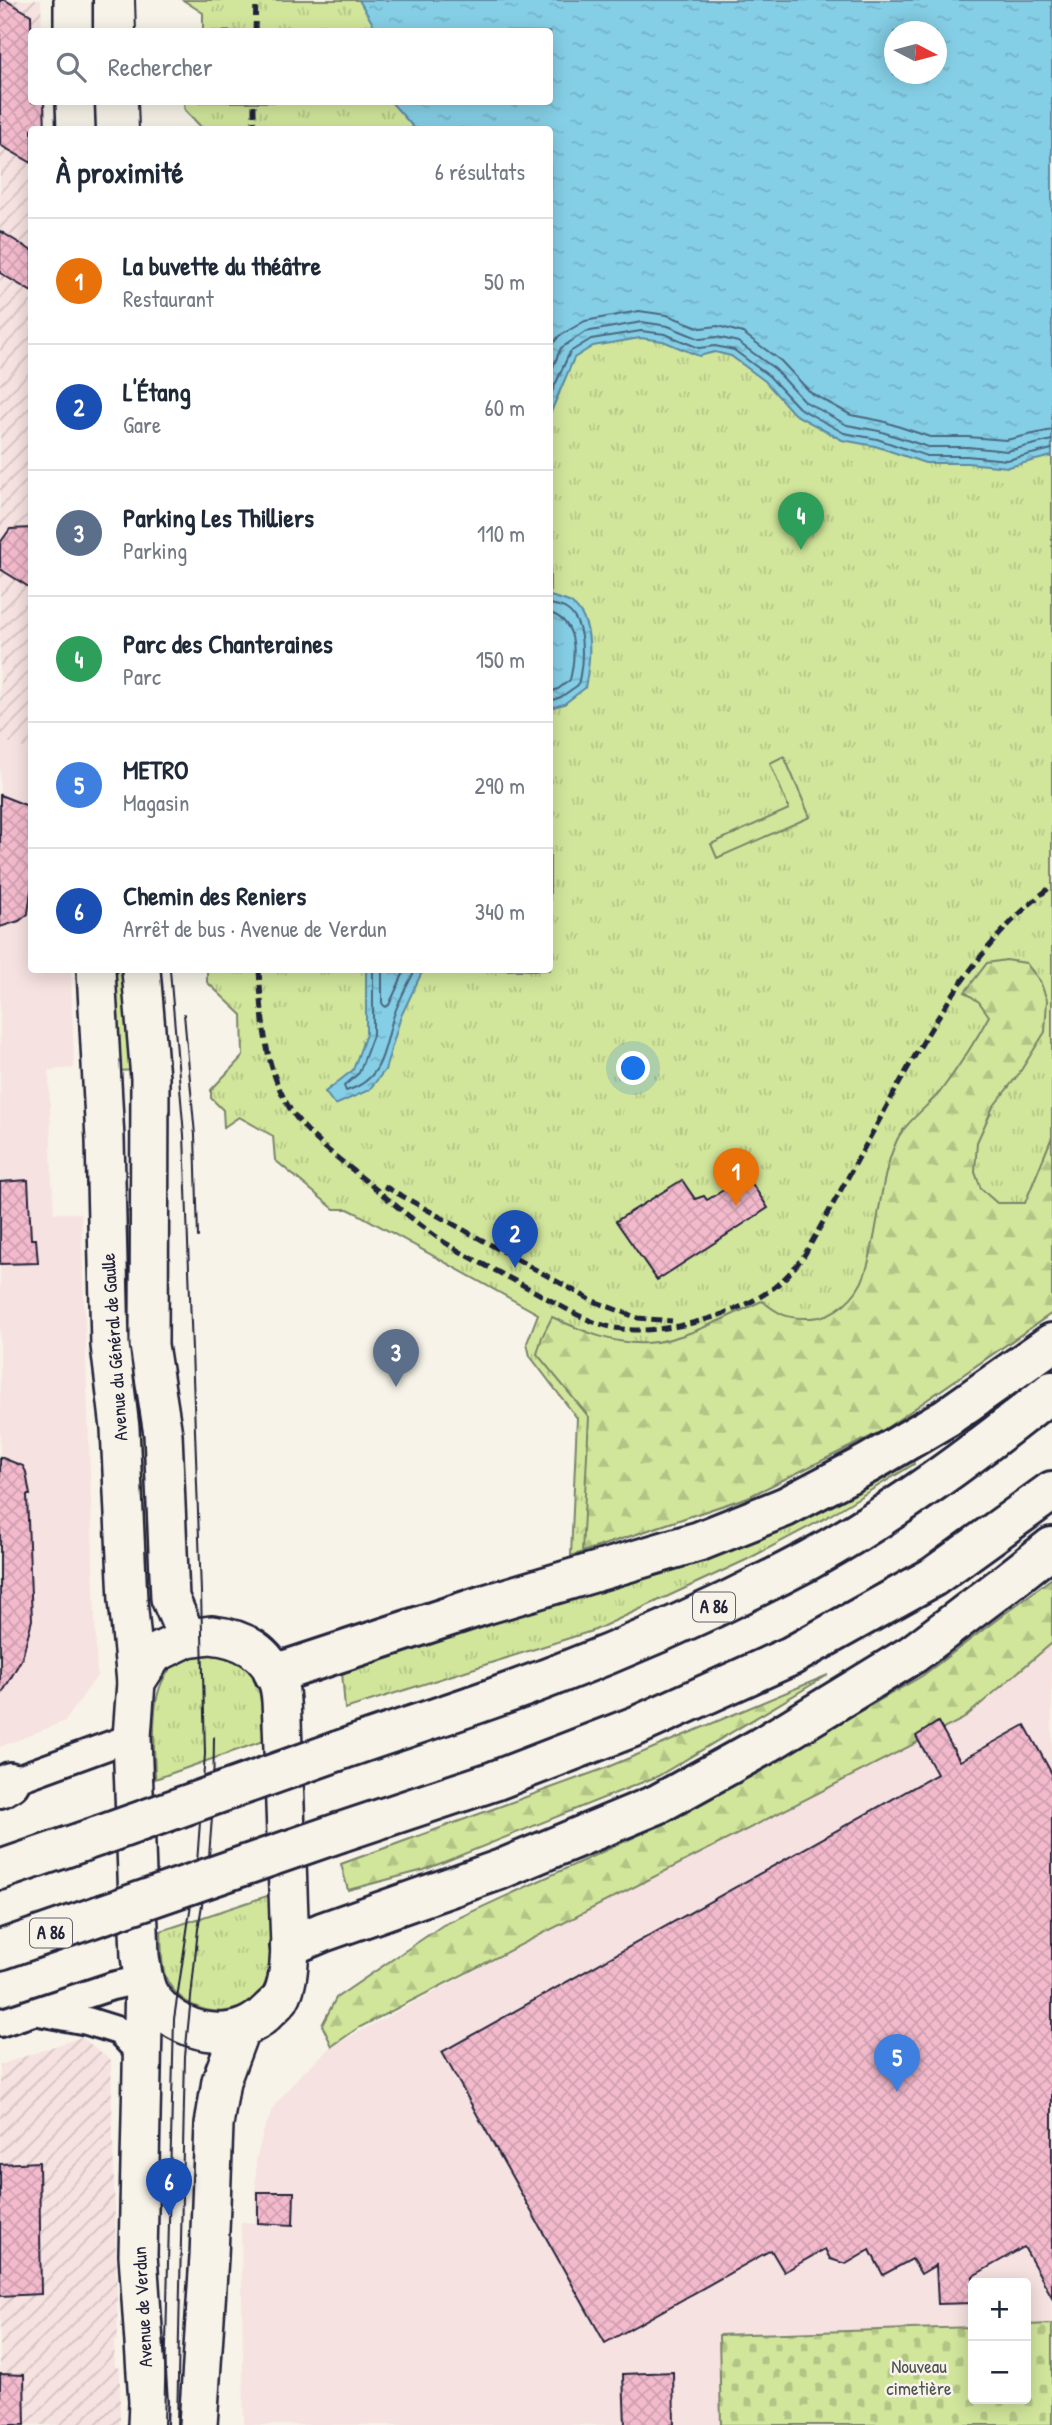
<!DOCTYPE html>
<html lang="fr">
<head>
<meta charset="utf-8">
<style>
  body { margin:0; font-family:"Patrick Hand",sans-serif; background:#f6f6f7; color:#1f2937 }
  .controls { position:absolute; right:21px; bottom:21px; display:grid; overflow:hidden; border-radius:7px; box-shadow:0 4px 18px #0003 }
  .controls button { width:63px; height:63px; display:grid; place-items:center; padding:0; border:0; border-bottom:2px solid #e0e1e3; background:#fff; color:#1f2937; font:35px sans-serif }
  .compass { position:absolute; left:884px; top:21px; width:63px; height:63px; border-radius:50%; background:#fff; box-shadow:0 4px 18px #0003; rotate:96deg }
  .you { position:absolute; left:634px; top:1069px; width:24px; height:24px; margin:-18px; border:5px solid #fff; border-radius:50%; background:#1a73e8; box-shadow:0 0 0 10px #1a73e833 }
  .badge { display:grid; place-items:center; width:46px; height:46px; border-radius:50%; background:#d1495b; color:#fff; font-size:23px; font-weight:700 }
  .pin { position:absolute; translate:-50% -58px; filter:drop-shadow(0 2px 4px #0008) }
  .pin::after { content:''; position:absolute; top:37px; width:24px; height:21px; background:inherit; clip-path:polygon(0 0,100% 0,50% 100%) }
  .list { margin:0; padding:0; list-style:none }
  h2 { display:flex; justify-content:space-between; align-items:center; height:91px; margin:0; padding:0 28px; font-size:30px }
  h2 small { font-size:23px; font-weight:400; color:#747a83 }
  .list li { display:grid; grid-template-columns:46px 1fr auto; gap:21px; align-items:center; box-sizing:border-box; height:126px; padding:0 28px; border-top:2px solid #e0e1e3 }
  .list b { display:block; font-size:26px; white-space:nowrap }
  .list p { margin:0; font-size:23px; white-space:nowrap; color:#747a83 }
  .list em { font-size:23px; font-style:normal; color:#747a83 }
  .icon { flex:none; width:38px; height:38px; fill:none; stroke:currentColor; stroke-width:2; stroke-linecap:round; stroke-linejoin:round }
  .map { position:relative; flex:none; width:1052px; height:2425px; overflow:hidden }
  .search { position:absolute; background:#fff; box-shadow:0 4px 18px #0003; left:28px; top:28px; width:525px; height:77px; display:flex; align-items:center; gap:18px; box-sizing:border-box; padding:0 24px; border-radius:7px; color:#747a83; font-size:26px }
  .panel { position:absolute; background:#fff; box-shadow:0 4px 18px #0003; left:28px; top:126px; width:525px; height:847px; border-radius:7px }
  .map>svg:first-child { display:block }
</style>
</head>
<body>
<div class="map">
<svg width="1052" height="2425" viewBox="0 0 1052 2425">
  <defs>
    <pattern id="industrial-furrows" width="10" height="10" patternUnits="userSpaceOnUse" patternTransform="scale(1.75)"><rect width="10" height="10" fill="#f6e2e0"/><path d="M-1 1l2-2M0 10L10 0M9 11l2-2" fill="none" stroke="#d3c2c1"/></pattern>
    <pattern id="grass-tufts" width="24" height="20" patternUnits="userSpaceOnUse" patternTransform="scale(1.75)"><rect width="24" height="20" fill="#d1e69b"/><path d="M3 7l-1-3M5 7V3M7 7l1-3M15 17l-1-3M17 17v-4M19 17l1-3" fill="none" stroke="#b3c586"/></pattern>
    <pattern id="forest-firs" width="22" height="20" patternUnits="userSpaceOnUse" patternTransform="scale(1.75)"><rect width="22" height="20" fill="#d1e69b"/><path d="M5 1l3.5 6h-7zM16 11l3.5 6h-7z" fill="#b3c586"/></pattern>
    <pattern id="cemetery-stones" width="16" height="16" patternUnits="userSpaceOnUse" patternTransform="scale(1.75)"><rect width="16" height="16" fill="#d1e69b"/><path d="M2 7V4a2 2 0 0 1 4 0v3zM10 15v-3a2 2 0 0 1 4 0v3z" fill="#b3c586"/></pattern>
    <pattern id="water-ripples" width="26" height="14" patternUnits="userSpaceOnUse" patternTransform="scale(1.75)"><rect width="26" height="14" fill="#85cfe6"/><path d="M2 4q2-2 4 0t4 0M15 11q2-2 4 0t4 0" fill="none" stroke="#73b1c6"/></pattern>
    <pattern id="building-cross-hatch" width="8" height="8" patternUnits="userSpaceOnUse" patternTransform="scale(1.75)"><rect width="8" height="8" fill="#f3bacc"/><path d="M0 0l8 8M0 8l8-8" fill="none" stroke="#d0a0b0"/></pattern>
  </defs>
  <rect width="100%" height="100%" fill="#f7f3e8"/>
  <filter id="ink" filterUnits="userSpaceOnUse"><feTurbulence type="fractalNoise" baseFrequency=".0143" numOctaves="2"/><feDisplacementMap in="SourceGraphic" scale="14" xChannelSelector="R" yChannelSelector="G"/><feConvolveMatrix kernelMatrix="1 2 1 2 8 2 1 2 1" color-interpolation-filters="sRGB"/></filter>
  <g filter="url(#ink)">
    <g fill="#f6e2e0">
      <path d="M0 739 31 751 32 970H71L74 1068 49 1070 52 1180 54 1213H81L97 1676 65 1721 0 1747Z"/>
      <path d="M1052 1643V2324L1026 2325V2283H973V2327L720 2335 721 2425H244L241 2222 255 2223 256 2161 263 2132 275 2105 299 2076 332 2046 570 1920 962 1719Z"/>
    </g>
    <g fill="url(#industrial-furrows)">
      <path d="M0 0H41L42 31 32 32V102H44L45 129 32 130 31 751 0 739Z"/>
      <path d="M81 2037 111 2060 118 2340 114 2341 115 2367 120 2368V2425H0V2065Z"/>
    </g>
    <g fill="url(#grass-tufts)" stroke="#7a846b" stroke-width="2" fill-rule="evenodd">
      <path d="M183 0H1052V1313L882 1431 748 1497 571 1556 577 1418 530 1356 527 1343 538 1314 356 1213 348 1209H334L275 1160 273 1136 239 1117 224 1127 223 1110 211 1098V1090L243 1056 242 1015 207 982V970H550V130L203 129 185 110 184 102H550V32L203 31V13ZM894 32H936V74H894Z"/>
      <path d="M109 970H133L140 1070 115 1071Z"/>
      <path d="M134 1211 155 1585 142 1586 122 1323 119 1212Z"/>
      <path d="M910 1454 914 1464 822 1520 746 1560 595 1630 345 1709 342 1672 586 1590Z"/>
      <path d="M203 1653C263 1657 262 1692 263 1741L155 1779C155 1744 145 1680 182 1659 188 1656 197 1655 203 1653Z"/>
      <path d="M270 1895C271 1911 275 1963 270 1975 253 2021 195 2023 169 1984 160 1970 162 1947 161 1931Z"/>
    </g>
    <g fill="url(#forest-firs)" stroke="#7a846b" stroke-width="2">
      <path d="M1006 960 1026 963 1040 981 1047 1000 1045 1032 1018 1075 993 1107 977 1142 975 1172 981 1189 997 1203H1025L1052 1137V1313L882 1431 748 1497 582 1552 589 1417 537 1354 542 1337 552 1317C580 1330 614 1345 646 1343 683 1341 728 1316 762 1301 780 1315 787 1319 811 1318 834 1318 858 1296 865 1274 880 1231 878 1181 897 1140 905 1123 928 1106 940 1092 958 1068 975 1042 989 1016L979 1002 965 992 987 963Z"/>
      <path d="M1052 1578V1643L963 1719 358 2028 332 2046 322 2025 336 1998 443 1925 667 1822 922 1676Z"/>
      <path d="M828 1675 658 1776 424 1870 348 1890 341 1864 603 1769Z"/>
    </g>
    <path fill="url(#cemetery-stones)" stroke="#7a846b" stroke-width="2" d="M1052 2324V2425H721L719 2335 973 2327V2399H1026V2325Z"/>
    <path fill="#d1e69b" stroke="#7a846b" stroke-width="2" d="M784 756 810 817 717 858 711 844 789 809 770 763Z"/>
    <g fill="url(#water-ripples)" stroke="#5d8aa2" stroke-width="2" fill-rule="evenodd">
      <path d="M359 0H1052V456L1008 467 967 463H925L875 446 842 440 794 414 765 381 731 356 715 352 699 356 663 341 640 338 593 346 574 358 550 414V130L415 129 391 102H550V32L377 31ZM894 32H936V74H894Z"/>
      <path d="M550 596C556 598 566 600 571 603 596 621 590 663 585 688L564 704 550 708Z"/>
      <path d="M366 970H423L401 1016 385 1070 369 1090 335 1105 325 1092 353 1070 366 1034Z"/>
    </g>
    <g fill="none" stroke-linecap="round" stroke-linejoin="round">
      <g stroke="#4a677f" stroke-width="2">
        <path d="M550 348 559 336 585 321 639 311 667 315 701 328 718 326 743 333 781 361 811 393 851 415 882 421 930 437H968L1006 440 1052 430"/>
        <path d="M550 374 561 348 585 332 642 322 668 326 700 339 717 337 738 342 775 369 804 401 847 425 879 431 928 447H968L1007 451 1052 440"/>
        <path d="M550 396 570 352 591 339 641 331 665 334 699 348 715 346 734 350 769 376 799 408 844 433 877 439 927 456H967L1007 460 1052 449"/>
        <path d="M550 604C554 605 562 606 566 609 587 622 583 664 578 685L561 697 550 701"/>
        <path d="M550 613C578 622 576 654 570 680L558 689 550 692"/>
        <path d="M373 970V1035L359 1073 344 1086 346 1091C385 1079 383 1049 394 1015 399 1000 408 984 415 970"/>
        <path d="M382 970V1003L385 1007 389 1005 405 970"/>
      </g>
    </g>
    <g fill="url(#building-cross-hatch)" stroke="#22223b" stroke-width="2">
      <path d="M0 0H5L31 15 32 102H44L45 130H32V163L0 145Z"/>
      <path d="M0 231 32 251V292L0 273Z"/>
      <path d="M32 528V589L0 569V543L10 529Z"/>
      <path d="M0 795 28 806 32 883 28 914 19 921 0 927Z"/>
      <path d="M747 1176 768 1208 657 1280 616 1221 682 1180 695 1199 704 1196 707 1200Z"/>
      <path d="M28 1180 31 1239H36L38 1263 0 1264V1182Z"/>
      <path d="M0 1457 23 1466 26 1472 30 1495H27L32 1620 22 1658 0 1697Z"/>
      <path d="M938 1722 960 1761 1025 1725 1052 1774V2297L1024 2247 973 2276V2303L938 2304 936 2265 921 2274 912 2259 883 2275 870 2250 846 2264 830 2259 825 2249 784 2272 771 2250 605 2343 442 2052 937 1774 916 1736Z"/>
      <path d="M39 2162 41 2294 0 2296V2164Z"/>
      <path d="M258 2192H294L293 2225 258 2223Z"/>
      <path d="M673 2372 674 2425H625L623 2374Z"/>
      <path d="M0 2374 24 2375 25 2425H0Z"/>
    </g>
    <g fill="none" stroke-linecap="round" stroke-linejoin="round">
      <g stroke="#22223b" stroke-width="32">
        <g id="street">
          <path d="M0 1785 132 1737"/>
          <path d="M39 2012 87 2021 119 2031 142 2055"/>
          <path d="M0 2023 112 1986 144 1979"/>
        </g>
      </g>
      <g stroke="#22223b" stroke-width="42">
        <g id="secondary">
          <path d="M73 0V32"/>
          <path d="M75 102 76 130"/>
          <path d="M96 970 105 1139 110 1345 120 1428 128 1600 136 1682"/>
          <path d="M141 970 150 1078 149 1345 163 1434 170 1598 187 1638"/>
          <path d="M211 1635C242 1638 268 1651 278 1683 282 1694 281 1709 282 1721L290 1946C289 1963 289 1984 280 1999 277 2003 272 2007 268 2011 235 2046 178 2035 151 1997 143 1985 142 1969 140 1956L132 1737 136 1682 154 1654 187 1638Z"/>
          <path d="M144 1979 138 2255 148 2402 147 2425"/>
          <path d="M198 2425 209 2257 214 2125 221 2081 240 2030"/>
        </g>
      </g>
      <g stroke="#22223b" stroke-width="44">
        <g id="highway">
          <path d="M274 1674 487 1604 700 1541 785 1507 869 1463 947 1417 1052 1343"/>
          <path d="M338 1751C409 1726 482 1704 553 1676 640 1643 726 1604 809 1560 896 1512 975 1453 1052 1391"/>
          <path d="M0 1788 10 1782"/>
          <path d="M341 1832 494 1781 636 1726 791 1656 933 1577 1052 1491"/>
          <path d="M0 1870 99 1836"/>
          <path d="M290 1946 323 1932 499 1870 658 1804 761 1747 913 1654 1000 1588 1052 1547"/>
          <path d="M0 1950 101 1915"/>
        </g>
      </g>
      <use href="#street" stroke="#f7f3e8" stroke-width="26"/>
      <use href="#secondary" stroke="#f7f3e8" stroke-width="37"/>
      <use href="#highway" stroke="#f7f3e8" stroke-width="38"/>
      <g stroke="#22223b" stroke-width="2">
        <path d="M135 0 136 32"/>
        <path d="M138 102 139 130"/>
        <path d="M184 1014 195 1135 198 1237"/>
        <path d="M164 2425 174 2019 197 1863 205 1754 201 1592 184 1135 170 970"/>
        <path d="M177 2425 185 2056 198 1929 208 1869 213 1805 214 1737"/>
      </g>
      <g stroke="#22223b" stroke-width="5" stroke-dasharray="10 5" stroke-linecap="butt">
        <path d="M255 32 256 0"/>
        <path d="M254 130V102"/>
        <path d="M259 970C262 1012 263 1055 282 1094 297 1127 326 1149 354 1171 382 1194 411 1219 441 1240 469 1258 501 1273 530 1289 559 1304 588 1325 622 1329 667 1335 742 1314 777 1285 788 1276 797 1265 805 1254 831 1208 856 1163 881 1117 926 1034 975 944 1052 886"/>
        <path d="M384 1186 591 1300 638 1318 672 1321"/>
      </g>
      <g stroke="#22223b" stroke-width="44" stroke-linecap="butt">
        <g id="highway-bridge">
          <path d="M99 1836 338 1751"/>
          <path d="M101 1915 341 1832"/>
        </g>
      </g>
      <use href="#highway-bridge" stroke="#f7f3e8" stroke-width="38"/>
    </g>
  </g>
  <g text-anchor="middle" stroke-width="5" stroke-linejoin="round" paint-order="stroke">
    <g fill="#f7f3e8" stroke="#62616f" stroke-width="2">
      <rect x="693" y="1592.5" width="42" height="29" rx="5"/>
      <rect x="30" y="1918.5" width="42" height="29" rx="5"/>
    </g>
    <g font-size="18" font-weight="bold" fill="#22223b">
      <text x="714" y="1613">A 86</text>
      <text x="51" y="1939">A 86</text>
    </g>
    <g font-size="19" fill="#22223b" stroke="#f7f3e8">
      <text transform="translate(114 1347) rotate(-94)" y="7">Avenue du Général de Gaulle</text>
      <text transform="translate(142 2307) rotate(-93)" y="7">Avenue de Verdun</text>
    </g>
    <g font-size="19" fill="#4e5353" stroke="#f7f3e8">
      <text x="919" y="2373">Nouveau<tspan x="919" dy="22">cimetière</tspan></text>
    </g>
  </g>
</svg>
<div class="controls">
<button>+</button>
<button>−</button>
</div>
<svg class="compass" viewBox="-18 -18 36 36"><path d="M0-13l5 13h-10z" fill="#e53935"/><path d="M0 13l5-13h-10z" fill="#747a83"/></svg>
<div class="you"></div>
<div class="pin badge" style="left:736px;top:1206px;background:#e8710a">1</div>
<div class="pin badge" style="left:515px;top:1268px;background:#1a4fb4">2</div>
<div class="pin badge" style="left:396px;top:1387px;background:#5c6f8a">3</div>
<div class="pin badge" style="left:801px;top:550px;background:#2e9e5b">4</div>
<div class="pin badge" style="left:897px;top:2092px;background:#3f7fe0">5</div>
<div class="pin badge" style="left:169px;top:2216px;background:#1a4fb4">6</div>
<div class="search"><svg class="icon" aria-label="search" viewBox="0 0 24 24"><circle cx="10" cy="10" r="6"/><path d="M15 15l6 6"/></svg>Rechercher</div>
<section class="panel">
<h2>À proximité<small>6 résultats</small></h2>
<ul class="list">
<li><span class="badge" style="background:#e8710a">1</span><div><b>La buvette du théâtre</b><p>Restaurant</p></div><em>50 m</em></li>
<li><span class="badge" style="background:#1a4fb4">2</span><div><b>L'Étang</b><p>Gare</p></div><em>60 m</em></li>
<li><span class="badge" style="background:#5c6f8a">3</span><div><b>Parking Les Thilliers</b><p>Parking</p></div><em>110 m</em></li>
<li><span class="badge" style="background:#2e9e5b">4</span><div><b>Parc des Chanteraines</b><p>Parc</p></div><em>150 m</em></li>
<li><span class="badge" style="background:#3f7fe0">5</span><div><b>METRO</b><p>Magasin</p></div><em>290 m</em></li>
<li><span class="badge" style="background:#1a4fb4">6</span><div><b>Chemin des Reniers</b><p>Arrêt de bus · Avenue de Verdun</p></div><em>340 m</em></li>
</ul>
</section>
</div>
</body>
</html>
